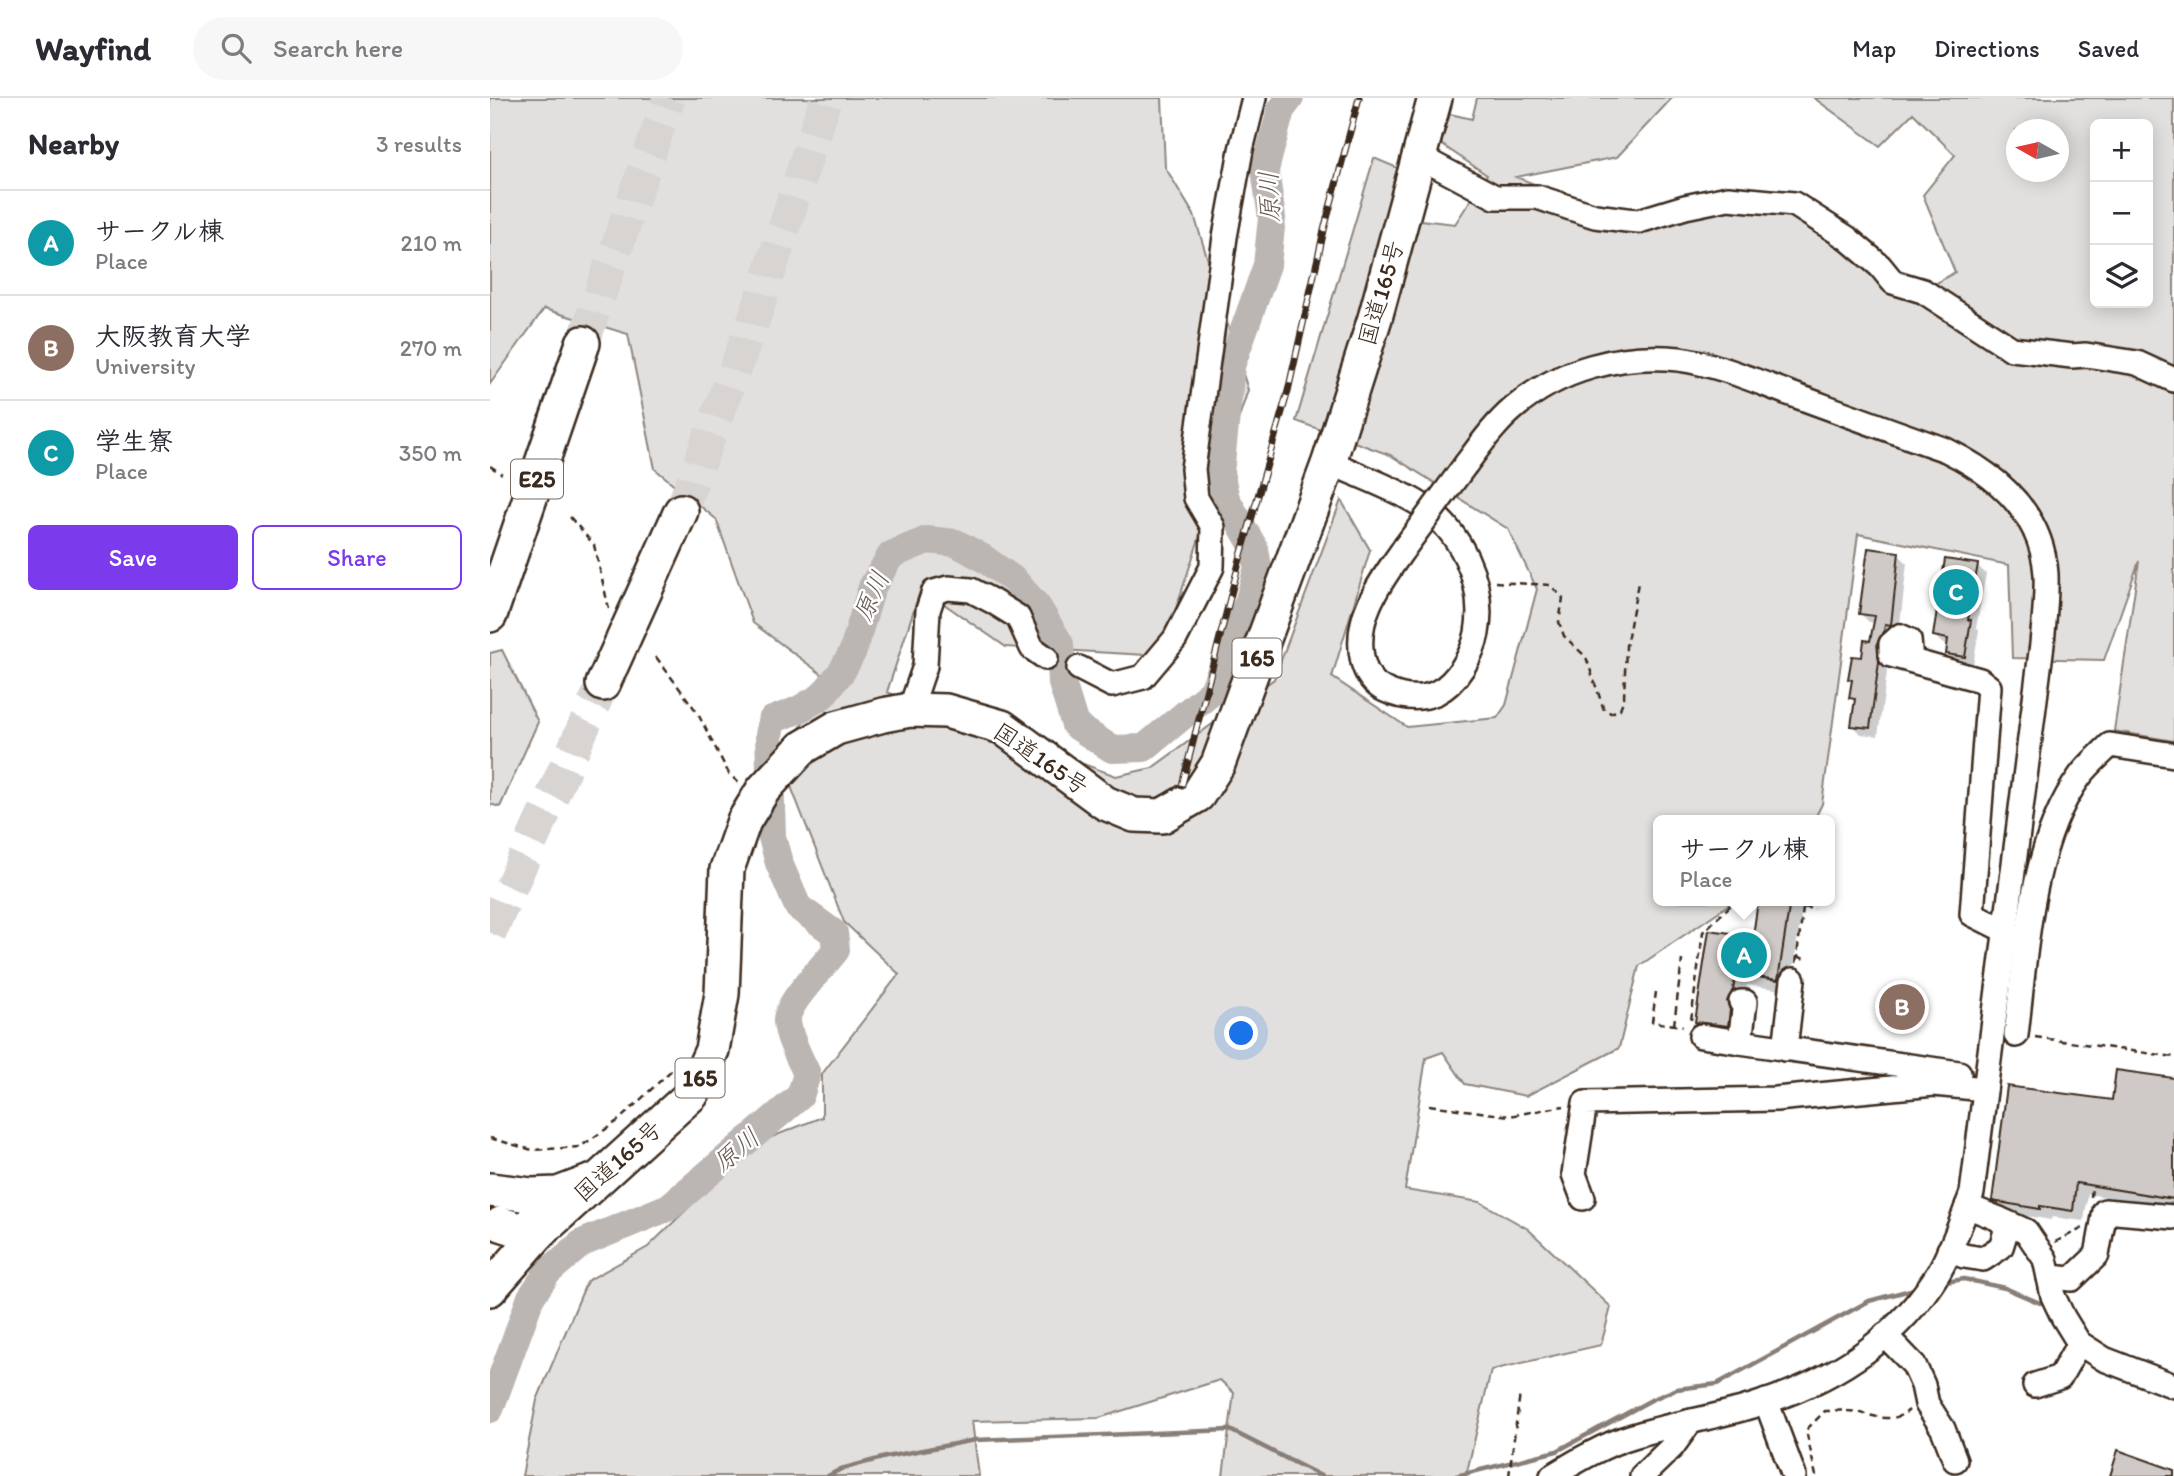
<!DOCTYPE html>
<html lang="en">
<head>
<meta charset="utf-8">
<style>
  body { margin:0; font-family:Itim,"Klee One",sans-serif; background:#f7f7f7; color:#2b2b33 }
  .controls { position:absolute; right:21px; top:21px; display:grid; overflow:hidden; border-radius:10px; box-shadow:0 4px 18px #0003 }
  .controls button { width:63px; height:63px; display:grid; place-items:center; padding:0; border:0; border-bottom:2px solid #e1e1e2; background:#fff; color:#2b2b33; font:35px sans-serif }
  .compass { position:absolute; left:1516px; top:21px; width:63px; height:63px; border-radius:50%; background:#fff; box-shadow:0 4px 18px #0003; rotate:278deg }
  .you { position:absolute; left:752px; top:936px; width:24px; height:24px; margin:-18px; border:5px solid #fff; border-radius:50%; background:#1a73e8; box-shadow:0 0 0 10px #1a73e833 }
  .badge { display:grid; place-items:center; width:46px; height:46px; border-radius:50%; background:#7c3aed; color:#fff; font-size:23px; font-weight:700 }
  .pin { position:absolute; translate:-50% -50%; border:4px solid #fff; box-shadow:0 2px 7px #0006 }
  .popup { position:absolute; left:1163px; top:717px; width:182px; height:91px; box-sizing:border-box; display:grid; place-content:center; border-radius:10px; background:#fff; filter:drop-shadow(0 2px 5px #0005); font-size:23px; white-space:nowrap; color:#7c7c81 }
  .popup b { font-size:26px; color:#2b2b33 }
  .popup::after { content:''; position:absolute; left:50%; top:100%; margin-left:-14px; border:14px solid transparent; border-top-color:#fff }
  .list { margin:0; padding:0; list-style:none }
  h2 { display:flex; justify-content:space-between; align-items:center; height:91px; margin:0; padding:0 28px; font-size:30px }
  h2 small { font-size:23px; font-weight:400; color:#7c7c81 }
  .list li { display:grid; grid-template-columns:46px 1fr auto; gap:21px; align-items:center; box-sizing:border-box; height:105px; padding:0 28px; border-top:2px solid #e1e1e2 }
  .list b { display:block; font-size:26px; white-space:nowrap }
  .list p { margin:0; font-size:23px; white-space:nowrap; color:#7c7c81 }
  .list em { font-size:23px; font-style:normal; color:#7c7c81 }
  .actions { display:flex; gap:14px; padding:21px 28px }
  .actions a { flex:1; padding:16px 0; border:2px solid #7c3aed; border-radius:10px; text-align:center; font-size:24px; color:#7c3aed }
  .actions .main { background:#7c3aed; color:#fff }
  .icon { flex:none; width:38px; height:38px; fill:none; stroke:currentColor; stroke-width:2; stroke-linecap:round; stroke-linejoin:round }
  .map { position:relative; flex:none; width:1684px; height:1378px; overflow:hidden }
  header { display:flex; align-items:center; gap:42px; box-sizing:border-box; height:98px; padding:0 35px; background:#fff; border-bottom:2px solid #e1e1e2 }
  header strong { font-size:33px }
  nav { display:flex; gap:38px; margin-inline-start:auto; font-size:24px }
  .search { width:490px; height:63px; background:#f7f7f7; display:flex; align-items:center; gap:18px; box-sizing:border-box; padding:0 24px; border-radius:38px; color:#7c7c81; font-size:26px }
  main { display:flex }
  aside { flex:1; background:#fff }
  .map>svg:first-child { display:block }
</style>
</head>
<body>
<header>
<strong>Wayfind</strong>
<div class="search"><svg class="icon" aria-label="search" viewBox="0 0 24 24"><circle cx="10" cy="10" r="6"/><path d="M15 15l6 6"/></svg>Search here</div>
<nav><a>Map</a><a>Directions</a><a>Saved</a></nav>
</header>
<main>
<aside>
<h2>Nearby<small>3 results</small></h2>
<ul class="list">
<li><span class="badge" style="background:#0f9aa8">A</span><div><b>サークル棟</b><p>Place</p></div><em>210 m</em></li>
<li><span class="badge" style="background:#8d6e63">B</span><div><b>大阪教育大学</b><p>University</p></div><em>270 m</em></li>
<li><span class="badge" style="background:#0f9aa8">C</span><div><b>学生寮</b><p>Place</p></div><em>350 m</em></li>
</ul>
<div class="actions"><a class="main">Save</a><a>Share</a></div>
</aside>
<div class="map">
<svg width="1684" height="1378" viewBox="0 0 1684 1378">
  <rect width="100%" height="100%" fill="#fff"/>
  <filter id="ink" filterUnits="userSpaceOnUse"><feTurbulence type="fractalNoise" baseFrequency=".0143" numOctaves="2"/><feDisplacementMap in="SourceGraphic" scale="14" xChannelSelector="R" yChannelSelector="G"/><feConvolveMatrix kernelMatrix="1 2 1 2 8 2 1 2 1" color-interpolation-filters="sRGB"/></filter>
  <g filter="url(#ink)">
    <g fill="#e2e0de" stroke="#8e857e" stroke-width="2" fill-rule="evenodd">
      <path d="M0 0H672L675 69 704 117 758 292 668 565 656 557 516 549 431 490 397 594 626 678 662 670 784 581 851 402 880 452 842 579 917 629 1007 620 1016 607 1047 491 1018 431 900 357 806 323 884 60 910 71 922 121 965 126 997 77 951 46 960 16 982 21 987 0H1182L1127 59 1026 79 1137 122 1195 109 1295 105 1433 193 1465 174 1433 97 1465 57 1423 15 1390 48 1324 0H1684V643L1624 633 1649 463 1614 562 1522 560 1519 467 1368 436 1332 706 1324 722H1168V803H1244L1149 868 1129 950 1036 998 975 986 953 954 936 960 915 1092 990 1104 1038 1131 1121 1209 1111 1247 1001 1272 976 1378H733L744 1295 730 1282 609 1320 482 1323 489 1378H32L47 1302 97 1183 158 1149 264 1046 332 1019V976L409 876 354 824 293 668 334 578 263 525 226 421 165 371 138 236 54 211 0 286ZM1605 26H1658V205H1605ZM1526 32H1568V74H1526Z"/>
      <path d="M12 552 48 624 10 709 0 706V555Z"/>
    </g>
    <g fill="#0003">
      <path d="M1408 456 1417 465 1409 535 1395 555 1397 574 1388 638 1371 636 1363 627 1366 604 1361 599 1363 584 1360 581 1382 545 1385 525 1379 524 1371 516Z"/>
      <path d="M1487 467 1496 476 1486 530 1489 532 1483 567 1466 564 1458 555 1459 547 1453 546 1444 538Z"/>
      <path d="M1270 803H1313L1300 893 1257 887 1249 939 1219 935 1207 924 1264 840Z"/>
      <path d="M1684 982V1110L1598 1096 1594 1123 1562 1119 1561 1122 1515 1114 1504 1102 1624 1004Z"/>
    </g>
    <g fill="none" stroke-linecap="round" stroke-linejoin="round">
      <g stroke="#887e77" stroke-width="4.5">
        <path d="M1450 1185 1474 1181 1515 1190 1550 1205"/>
        <path d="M338 1378 351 1371 396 1359 485 1342 740 1332 831 1378"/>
        <path d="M966 1378 1067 1353 1163 1301 1187 1291 1227 1286 1379 1203 1428 1190"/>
      </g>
      <path stroke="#bcb6b3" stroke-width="28" d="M0 1311 41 1199 58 1174 92 1145 179 1109 310 998 317 976C310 960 299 942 297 924 295 906 335 867 346 852L344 835 308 809 289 765 282 739 279 637 282 622 308 612 332 598 352 573 363 553 382 489 401 457 437 442 466 445 493 460 524 482 547 508 570 546 572 585 585 627 622 651 654 650 723 593 759 502 768 469 765 451 736 401 730 375 741 268 777 167 782 120 775 72 791 12 800 0"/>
    </g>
    <g fill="#cfcac7" stroke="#3b2a1e" stroke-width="2">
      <path d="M1378 450 1409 454 1401 527 1395 526 1394 534 1387 545 1389 564 1380 630 1361 628 1365 601 1359 600 1362 582 1358 581 1362 558 1372 559 1374 542 1380 543 1385 518 1369 516Z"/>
      <path d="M1455 461 1488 466 1478 522H1481L1475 559 1456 556 1458 541 1443 538Z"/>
      <path d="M1268 803H1300L1288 882 1246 876 1243 892 1237 903 1240 912 1238 928 1205 924 1219 832 1263 838Z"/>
      <path d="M1626 972 1684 980V1101L1586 1085 1583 1113 1550 1108V1111L1502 1103 1517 988 1622 1002Z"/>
      <path d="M1628 1352 1684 1372V1378H1620Z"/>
    </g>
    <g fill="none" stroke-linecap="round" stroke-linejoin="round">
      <g stroke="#d8d4d2" stroke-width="33" stroke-dasharray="33 17" stroke-linecap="butt">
        <path d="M93 245 179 0"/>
        <path d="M191 413 267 213 336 0"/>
        <path d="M0 835 113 586"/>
      </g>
      <g stroke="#3b2a1e" stroke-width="28">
        <g id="minor">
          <path d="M930 59 1005 99H1047L1105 118 1137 122 1149 123 1195 109 1238 100 1304 106 1357 140 1390 168 1403 184 1433 193 1522 251 1582 258 1596 257 1647 265 1684 282"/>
          <path d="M839 364C867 377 899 388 926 404 970 429 996 485 987 535 983 556 967 585 946 595 930 602 912 600 895 592 884 587 876 576 873 564 862 520 891 483 915 449"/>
          <path d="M976 366C991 346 1005 326 1024 310 1069 271 1131 255 1189 261 1227 266 1265 283 1301 296 1353 315 1404 334 1456 352 1507 377 1552 415 1556 476 1557 499 1554 523 1552 546L1482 1095C1472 1122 1463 1149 1449 1174 1406 1244 1340 1285 1262 1308 1223 1320 1182 1326 1143 1338 1115 1346 1087 1363 1062 1378"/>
          <path d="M1421 562 1419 542 1410 538 1401 546V557L1490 582 1499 589 1482 816 1516 833"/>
          <path d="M589 570 622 587 653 579 685 541 722 469 723 429 706 400 703 371 735 139 751 52 764 0"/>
          <path d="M420 612 435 568 438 512 444 494 458 490 481 492 502 503 528 519 542 550 556 560"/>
          <path d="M1251 904H1255L1250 944 1469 975"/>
          <path d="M1526 937C1536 855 1540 746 1590 678 1598 667 1610 657 1620 647L1684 657"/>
          <path d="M1211 938 1250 944"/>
          <path d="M1295 951 1303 882"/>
          <path d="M1093 1100 1084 1076 1095 1005 1286 1001 1444 986 1495 991"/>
          <path d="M1509 1121 1536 1133 1555 1161 1563 1198 1573 1219 1589 1245 1570 1279 1545 1287"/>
          <path d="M1459 1152 1474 1158 1493 1161 1511 1149 1517 1130 1509 1121 1477 1108"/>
          <path d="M1559 1179 1582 1181 1607 1157 1615 1113 1683 1119"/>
          <path d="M1395 1237 1424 1267 1433 1287 1437 1306 1453 1331 1465 1362"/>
          <path d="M1589 1245 1614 1261 1684 1288"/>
          <path d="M1276 1303 1304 1378"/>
          <path d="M1152 1378 1182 1349 1201 1323"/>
        </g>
      </g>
      <g stroke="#3b2a1e" stroke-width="38">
        <g id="highway">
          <path d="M0 517 93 245"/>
          <path d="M113 586 191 413"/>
          <path d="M0 1092 41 1097 68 1096 100 1084"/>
          <path d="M11 1126 33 1133 49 1135 46 1117"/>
          <path d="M0 1191 49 1135 202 996 222 952 232 896 237 771 254 723 273 692 312 650 346 630 393 617 420 612 456 613 512 629 615 705 644 717 672 718 708 697 728 666 839 364 885 220 945 0"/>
        </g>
      </g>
      <g stroke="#3b2a1e" stroke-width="2.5" stroke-dasharray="7 5" stroke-linecap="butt">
        <path d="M0 368 12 376"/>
        <path d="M80 419 104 447 119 511"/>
        <path d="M1005 484 1060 487 1073 500 1069 524 1074 538 1096 559 1114 612 1121 615 1130 611 1134 600 1136 548 1148 485"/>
        <path d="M166 559 207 614 239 676 249 685"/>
        <path d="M1313 809 1325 811"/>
        <path d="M1307 858 1317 862"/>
        <path d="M1306 865 1314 803"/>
        <path d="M1166 894 1162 924 1193 928"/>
        <path d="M1201 922 1213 834 1245 803"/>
        <path d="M1184 927 1192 862"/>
        <path d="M1545 939 1684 959"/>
        <path d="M939 1007 1019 1018 1074 1008"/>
        <path d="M0 1040 42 1052 90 1049 129 1022 188 966"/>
        <path d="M1601 1099 1602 1087"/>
        <path d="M1565 1144 1593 1130"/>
        <path d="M1019 1378 1030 1295"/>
        <path d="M1326 1378 1316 1332 1335 1313C1342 1313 1350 1312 1358 1313 1378 1314 1401 1329 1419 1312"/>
      </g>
      <use href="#minor" stroke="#fff" stroke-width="23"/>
      <use href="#highway" stroke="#fff" stroke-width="33"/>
      <g stroke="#3b2a1e" stroke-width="7">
        <path id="rail" d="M692 687 750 461 798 293 835 128 869 0"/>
      </g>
      <use href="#rail" stroke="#fff" stroke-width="4.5" stroke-dasharray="13" stroke-linecap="butt"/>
      <g stroke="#3b2a1e" stroke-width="28" stroke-linecap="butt">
        <path id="minor-bridge" d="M915 449 976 366"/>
      </g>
      <use href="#minor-bridge" stroke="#fff" stroke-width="23"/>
    </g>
  </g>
  <g text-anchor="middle" stroke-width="5" stroke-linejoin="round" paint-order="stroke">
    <g fill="#fff" stroke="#766a62" stroke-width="2">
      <rect x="21" y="361.5" width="52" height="39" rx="5"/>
      <rect x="742.5" y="540.5" width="49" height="39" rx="5"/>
      <rect x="185.5" y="960.5" width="49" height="39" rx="5"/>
    </g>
    <g font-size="23" font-weight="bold" fill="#3b2a1e">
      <text x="47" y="389">E25</text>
      <text x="767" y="568">165</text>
      <text x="210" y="988">165</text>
    </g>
    <g font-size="24" fill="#3b2a1e" stroke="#fff">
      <text transform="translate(891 195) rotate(-74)" y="8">国道165号</text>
      <text transform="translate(551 661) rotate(34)" y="8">国道165号</text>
      <text transform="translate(128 1063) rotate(-42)" y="8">国道165号</text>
    </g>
    <g font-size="26" font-style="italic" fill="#685b52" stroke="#fff">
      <text transform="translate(779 99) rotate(-92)" y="9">原川</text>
      <text transform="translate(381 498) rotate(-66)" y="9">原川</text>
      <text transform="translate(246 1052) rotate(-40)" y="9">原川</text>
    </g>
  </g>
</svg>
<div class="controls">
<button>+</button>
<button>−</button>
<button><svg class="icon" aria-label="layers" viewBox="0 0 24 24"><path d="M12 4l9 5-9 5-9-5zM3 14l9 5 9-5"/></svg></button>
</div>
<svg class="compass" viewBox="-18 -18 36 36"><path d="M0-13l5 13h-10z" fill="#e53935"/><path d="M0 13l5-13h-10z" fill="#7c7c81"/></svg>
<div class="you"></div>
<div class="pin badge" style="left:1254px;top:857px;background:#0f9aa8">A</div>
<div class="popup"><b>サークル棟</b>Place</div>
<div class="pin badge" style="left:1412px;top:909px;background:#8d6e63">B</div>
<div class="pin badge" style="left:1466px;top:494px;background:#0f9aa8">C</div>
</div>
</main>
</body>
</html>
